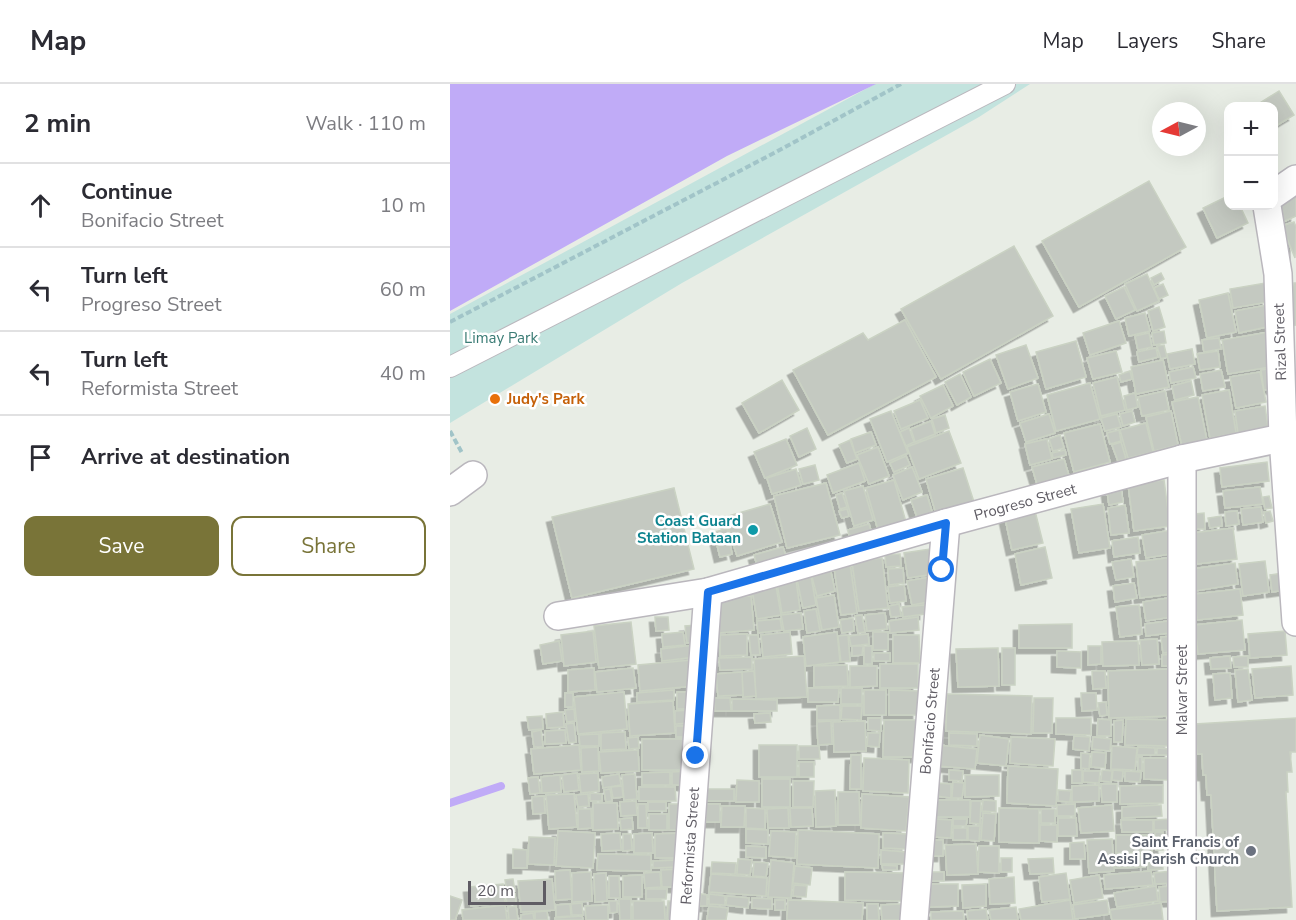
<!DOCTYPE html>
<html lang="en">
<head>
<meta charset="utf-8">
<style>
  body { margin:0; font-family:"Nunito Sans",sans-serif; background:#f2f2f3; color:#2b2b33 }
  .controls { position:absolute; right:18px; top:18px; display:grid; overflow:hidden; border-radius:12px; box-shadow:0 6px 24px #0002 }
  .controls button { width:54px; height:54px; display:grid; place-items:center; padding:0; border:0; border-bottom:2px solid #e1e1e2; background:#fff; color:#2b2b33; font:30px sans-serif }
  .compass { position:absolute; left:702px; top:18px; width:54px; height:54px; border-radius:50%; background:#fff; box-shadow:0 6px 24px #0002; rotate:263deg }
  .scale { position:absolute; left:18px; bottom:15px; width:78px; box-sizing:border-box; padding-left:6px; border:3px solid #5f5c64; border-top:0; font-size:16px; line-height:21px; white-space:nowrap; color:#5f5c64; -webkit-text-stroke:4px #fff; paint-order:stroke }
  .stop { position:absolute; width:18px; height:18px; margin:-14px; border:4px solid #1a73e8; border-radius:50%; background:#fff }
  .stop.end { background:#1a73e8; border-color:#fff; box-shadow:0 2px 6px #0008 }
  .list { margin:0; padding:0; list-style:none }
  h2 { display:flex; justify-content:space-between; align-items:center; height:78px; margin:0; padding:0 24px; font-size:26px }
  h2 small { font-size:20px; font-weight:400; color:#7c7c81 }
  .list li { display:grid; grid-template-columns:39px 1fr auto; gap:18px; align-items:center; box-sizing:border-box; height:84px; padding:0 24px; border-top:2px solid #e1e1e2 }
  .list b { display:block; font-size:22px; white-space:nowrap }
  .list p { margin:0; font-size:20px; white-space:nowrap; color:#7c7c81 }
  .list em { font-size:20px; font-style:normal; color:#7c7c81 }
  .actions { display:flex; gap:12px; padding:18px 24px }
  .actions a { flex:1; padding:14px 0; border:2px solid #797438; border-radius:12px; text-align:center; font-size:21px; color:#797438 }
  .actions .main { background:#797438; color:#fff }
  .icon { flex:none; width:33px; height:33px; fill:none; stroke:currentColor; stroke-width:2; stroke-linecap:round; stroke-linejoin:round }
  .map { position:relative; flex:none; width:846px; height:836px; overflow:hidden }
  header { display:flex; align-items:center; gap:36px; box-sizing:border-box; height:84px; padding:0 30px; background:#fff; border-bottom:2px solid #e1e1e2 }
  header strong { font-size:28px }
  nav { display:flex; gap:33px; margin-inline-start:auto; font-size:21px }
  main { display:flex }
  aside { flex:1; background:#fff }
  .map>svg:first-child { display:block }
</style>
</head>
<body>
<header>
<strong>Map</strong>
<nav><a>Map</a><a>Layers</a><a>Share</a></nav>
</header>
<main>
<aside>
<h2>2 min<small>Walk · 110 m</small></h2>
<ul class="list">
<li><svg class="icon" aria-label="ahead" viewBox="0 0 24 24"><path d="M12 20V5M6 11l6-6 6 6"/></svg><div><b>Continue</b><p>Bonifacio Street</p></div><em>10 m</em></li>
<li><svg class="icon" aria-label="left" viewBox="0 0 24 24"><path d="M17 20v-9H6M10 6l-5 5 5 5"/></svg><div><b>Turn left</b><p>Progreso Street</p></div><em>60 m</em></li>
<li><svg class="icon" aria-label="left" viewBox="0 0 24 24"><path d="M17 20v-9H6M10 6l-5 5 5 5"/></svg><div><b>Turn left</b><p>Reformista Street</p></div><em>40 m</em></li>
<li><svg class="icon" aria-label="arrive" viewBox="0 0 24 24"><path d="M6 21V4h12l-3 4 3 4H6"/></svg><div><b>Arrive at destination</b></div></li>
</ul>
<div class="actions"><a class="main">Save</a><a>Share</a></div>
</aside>
<div class="map">
<svg width="846" height="836" viewBox="0 0 846 836">
  <defs>
    <filter id="shadow"><feDropShadow dx="-5.5" dy="5.5" stdDeviation="0" flood-color="#0004"/></filter>
  </defs>
  <rect width="100%" height="100%" fill="#e8ede5"/>
  <path fill="#c3e3de" d="M425 0H580L529 33 232 199 0 339V230Z"/>
  <path fill="#c0abf7" d="M0 0H426L277 72 0 227Z"/>
  <g fill="none" stroke-linecap="round" stroke-linejoin="round">
    <path stroke="#c0abf7" stroke-width="8" d="M0 719 51 702"/>
  </g>
  <g fill="#c4c9c1" stroke="#cad2c3" stroke-width="1.5" filter="url(#shadow)">
    <path d="M829 7 844 31 824 43V22H805Z"/>
    <path d="M699 97 736 163 629 223 592 157Z"/>
    <path d="M846 107V132L833 138 824 118Z"/>
    <path d="M778 112V122H790L798 139 767 154 753 124Z"/>
    <path d="M844 138 846 143 845 174 832 142Z"/>
    <path d="M564 162 603 232 491 295 451 225Z"/>
    <path d="M711 189 714 195 704 201 701 194Z"/>
    <path d="M697 190 709 217 687 227 675 200Z"/>
    <path d="M815 199 818 218 783 224 780 205Z"/>
    <path d="M844 199H846V241L842 242Z"/>
    <path d="M713 200 718 211 709 215 704 204Z"/>
    <path d="M674 203 685 226 666 235 655 212Z"/>
    <path d="M778 209 786 248 757 254 749 216Z"/>
    <path d="M817 221 821 242 789 249 785 227Z"/>
    <path d="M709 223 715 243 703 247 698 227Z"/>
    <path d="M695 229 700 247 679 252 675 234Z"/>
    <path d="M455 236 486 293 378 351 343 286 413 249 418 256Z"/>
    <path d="M669 237 676 259 640 271 633 249Z"/>
    <path d="M714 247 716 259 704 261 702 249Z"/>
    <path d="M819 248 826 282 778 290 772 256Z"/>
    <path d="M699 249 702 263 688 266 685 252Z"/>
    <path d="M769 254 771 265 754 268 752 256Z"/>
    <path d="M626 257 636 293 596 305 586 268Z"/>
    <path d="M576 261 588 294 558 305 546 271Z"/>
    <path d="M714 261 717 273 711 275 707 262Z"/>
    <path d="M706 264 708 273 689 278 687 268Z"/>
    <path d="M742 265 745 280 720 285 717 270Z"/>
    <path d="M666 267 672 288 643 295 637 274Z"/>
    <path d="M768 267 770 283 750 286 747 270Z"/>
    <path d="M540 275 551 299 524 312 513 288Z"/>
    <path d="M713 276 719 303 686 310 681 283Z"/>
    <path d="M743 283 746 294 721 299 719 288Z"/>
    <path d="M823 284 826 304 814 306 811 286Z"/>
    <path d="M771 286 775 303 753 307 750 290Z"/>
    <path d="M680 287 682 295 671 298 669 291Z"/>
    <path d="M810 288 816 318 786 324 780 293Z"/>
    <path d="M510 290 521 313 507 321 495 298Z"/>
    <path d="M667 293 675 326 651 332 643 299Z"/>
    <path d="M332 296 349 326 309 349 292 319Z"/>
    <path d="M741 297 744 311 725 316 722 302Z"/>
    <path d="M640 299 650 335 606 347 597 311Z"/>
    <path d="M588 300 596 328 568 337 560 308Z"/>
    <path d="M493 301 503 322 481 334 470 312Z"/>
    <path d="M779 306 786 349 760 354 752 311Z"/>
    <path d="M715 307 719 326 692 332 688 313Z"/>
    <path d="M685 309 688 323 677 326 674 312Z"/>
    <path d="M748 313 757 357 732 362 722 318Z"/>
    <path d="M470 316 478 334 451 345 444 327Z"/>
    <path d="M815 322 818 344 788 349 785 327Z"/>
    <path d="M441 327 458 369 437 378 420 335Z"/>
    <path d="M682 327 685 338 673 342 670 330Z"/>
    <path d="M721 327 728 361 704 367 696 333Z"/>
    <path d="M599 330 605 349 576 358 570 339Z"/>
    <path d="M667 330 671 343 655 347 651 334Z"/>
    <path d="M495 331 499 344 486 349 482 335Z"/>
    <path d="M481 337 485 350 465 358 461 345Z"/>
    <path d="M696 339 703 368 678 374 670 346Z"/>
    <path d="M650 340 660 378 624 388 614 349Z"/>
    <path d="M357 344 366 365 349 373 340 352Z"/>
    <path d="M459 344 464 358 456 362 450 348Z"/>
    <path d="M669 346 671 357 660 360 657 349Z"/>
    <path d="M499 347 511 379 469 395 457 363Z"/>
    <path d="M421 348 426 361 405 369 401 355Z"/>
    <path d="M610 351 614 364 603 367 599 355Z"/>
    <path d="M336 355 347 381 315 394 304 368Z"/>
    <path d="M597 355 602 375 580 381 575 360Z"/>
    <path d="M400 356 407 375 397 379 389 361Z"/>
    <path d="M671 358 676 375 668 377 662 361Z"/>
    <path d="M428 363 439 392 419 400 407 371Z"/>
    <path d="M615 366 616 371 603 374 602 369Z"/>
    <path d="M456 372 460 381 444 388 440 379Z"/>
    <path d="M614 375 619 392 587 400 582 383Z"/>
    <path d="M817 378 819 397 772 403 770 384Z"/>
    <path d="M409 379 415 397 383 409 377 391Z"/>
    <path d="M365 381 369 396 353 400 349 385Z"/>
    <path d="M462 383 472 408 453 416 443 391Z"/>
    <path d="M513 384 524 418 486 430 476 395Z"/>
    <path d="M346 385 351 401 322 410 317 394Z"/>
    <path d="M444 396 456 438 428 446 416 404Z"/>
    <path d="M714 396 720 442 684 447 678 400Z"/>
    <path d="M376 399 390 451 337 464 324 412Z"/>
    <path d="M413 402 423 436 404 442 394 407Z"/>
    <path d="M810 403 813 420 775 424 773 407Z"/>
    <path d="M224 404 244 485 122 514 102 433Z"/>
    <path d="M671 405 673 418 659 421 657 407Z"/>
    <path d="M392 409 397 423 390 425 386 411Z"/>
    <path d="M477 411 483 431 468 436 461 416Z"/>
    <path d="M819 412 822 424 815 425 813 413Z"/>
    <path d="M320 420 332 458 287 472 275 433Z"/>
    <path d="M653 420 660 464 629 469 621 425Z"/>
    <path d="M675 421 679 449 661 451 658 424Z"/>
    <path d="M811 423 813 438 793 441 791 425Z"/>
    <path d="M397 425 399 432 392 434 389 427Z"/>
    <path d="M585 427 593 459 562 466 555 434Z"/>
    <path d="M787 427 789 440 776 442 775 428Z"/>
    <path d="M820 427 823 437 816 439 814 428Z"/>
    <path d="M754 429 755 445H745V430Z"/>
    <path d="M771 432 772 442 760 444 758 434Z"/>
    <path d="M419 440 422 450 400 456 398 446Z"/>
    <path d="M783 444 787 475 747 480 743 449Z"/>
    <path d="M277 445 282 470 270 473 264 448Z"/>
    <path d="M722 446 726 469 696 474 692 451Z"/>
    <path d="M688 453 690 469 664 473 662 457Z"/>
    <path d="M333 463 336 473 307 481 304 471Z"/>
    <path d="M595 463 602 494 571 501 565 470Z"/>
    <path d="M480 465 484 490 458 494 454 469Z"/>
    <path d="M450 470 451 482 436 483 435 471Z"/>
    <path d="M724 473 728 509 690 514 686 478Z"/>
    <path d="M432 474 438 524 409 527 402 478Z"/>
    <path d="M681 475 684 493 666 496 662 478Z"/>
    <path d="M815 477 819 508 793 512 789 480Z"/>
    <path d="M785 479 788 500 745 507 742 485Z"/>
    <path d="M400 480 407 529 391 531 384 483Z"/>
    <path d="M380 484 385 507 367 512 361 489Z"/>
    <path d="M453 484 454 499 439 501 438 485Z"/>
    <path d="M839 488 842 505 822 508 820 491Z"/>
    <path d="M361 492 366 521 353 524 347 495Z"/>
    <path d="M480 493 484 517 462 521 457 497Z"/>
    <path d="M346 496 350 526 332 529 327 499Z"/>
    <path d="M684 499 687 514 665 518 663 502Z"/>
    <path d="M454 501 456 517 440 519 438 503Z"/>
    <path d="M326 502 331 531 307 535 302 505Z"/>
    <path d="M790 505 793 531 747 536 745 510Z"/>
    <path d="M384 511 389 543 372 546 366 514Z"/>
    <path d="M301 512 304 546 268 549 265 515Z"/>
    <path d="M724 513 728 532 696 537 693 518Z"/>
    <path d="M449 520 451 532 441 533 439 522Z"/>
    <path d="M475 521V530L453 533 452 523Z"/>
    <path d="M689 521 692 550 670 553 666 523Z"/>
    <path d="M366 525 370 547 357 549 354 527Z"/>
    <path d="M351 529 353 545 334 547 331 531Z"/>
    <path d="M435 529 437 545 417 547 415 531Z"/>
    <path d="M412 531 415 548 408 549 405 532Z"/>
    <path d="M205 533H218L219 546 206 547Z"/>
    <path d="M468 533 469 546 440 549 439 537Z"/>
    <path d="M403 534 404 547 392 549 390 536Z"/>
    <path d="M330 535 332 546 308 549 307 537Z"/>
    <path d="M726 536 727 548 696 552 695 540Z"/>
    <path d="M792 536 795 566 748 570 745 541Z"/>
    <path d="M181 538 186 580 149 584 144 542Z"/>
    <path d="M622 540V564H569V541Z"/>
    <path d="M247 541 248 557 237 559 235 542Z"/>
    <path d="M143 547 146 578 114 582 111 551Z"/>
    <path d="M835 547 837 571 800 574 798 550Z"/>
    <path d="M233 548 235 561 213 563 212 550Z"/>
    <path d="M340 548 342 570 313 573 311 551Z"/>
    <path d="M387 548 390 578 356 582 353 553Z"/>
    <rect x="423" y="548" width="15" height="18"/>
    <path d="M297 550V571L270 572V551Z"/>
    <path d="M418 550 419 560 401 562 399 552Z"/>
    <path d="M299 551H308L310 571H301Z"/>
    <path d="M398 551 400 577 391 578 388 552Z"/>
    <path d="M443 551H469L470 579H443Z"/>
    <path d="M727 552 728 567 713 569 711 553Z"/>
    <path d="M707 555 709 580 692 581 690 556Z"/>
    <path d="M109 557 112 577 93 580 90 561Z"/>
    <path d="M688 557 689 581 653 582 652 558Z"/>
    <path d="M244 561 246 573 212 577 211 565Z"/>
    <path d="M402 562H413L412 571 402 572Z"/>
    <rect x="414" y="562" width="8" height="18"/>
    <path d="M638 562H651V580L638 581Z"/>
    <path d="M548 564 549 602 508 603 506 565Z"/>
    <rect x="552" y="564" width="13" height="37"/>
    <path d="M607 567 631 568V584L607 583Z"/>
    <rect x="424" y="569" width="16" height="8"/>
    <path d="M725 570 726 582H712V571Z"/>
    <path d="M354 572 357 613 306 615 304 575Z"/>
    <path d="M780 572 781 584 761 585 760 574Z"/>
    <path d="M798 572V583H784L783 573Z"/>
    <path d="M302 573V585L270 586 269 574Z"/>
    <path d="M242 576 244 602 190 607 188 581Z"/>
    <rect x="430" y="580" width="38" height="24"/>
    <path d="M397 581 398 602 364 603V582Z"/>
    <path d="M400 582H427V602L400 603Z"/>
    <path d="M841 582 843 611 805 614 802 585Z"/>
    <path d="M144 584 145 606 118 608V586Z"/>
    <path d="M183 584 186 604 147 608 145 588Z"/>
    <path d="M720 585 721 632 659 634 658 587Z"/>
    <path d="M798 585 802 616 788 618 785 586Z"/>
    <path d="M304 587 306 612 293 613 292 588Z"/>
    <path d="M642 587H655L656 604 643 605Z"/>
    <path d="M292 588 293 611 268 612 266 590Z"/>
    <path d="M780 589 782 614 765 616 763 590Z"/>
    <path d="M358 604H389L388 618H358Z"/>
    <rect x="391" y="604" width="21" height="16"/>
    <path d="M224 606V616L187 618V609Z"/>
    <rect x="414" y="606" width="22" height="25"/>
    <path d="M439 606 468 607V631H439Z"/>
    <path d="M174 608 177 645 128 650 124 613Z"/>
    <rect x="227" y="608" width="13" height="17"/>
    <rect x="115" y="609" width="8" height="14"/>
    <path d="M631 609H646L647 626 632 627Z"/>
    <path d="M497 610 582 612 581 650 496 647Z"/>
    <path d="M264 614H280L281 627H265Z"/>
    <path d="M584 614H603L602 649H583Z"/>
    <path d="M282 615 327 616V627H282Z"/>
    <path d="M223 617 225 649 180 652 178 620Z"/>
    <path d="M656 618 657 631 650 632 648 619Z"/>
    <path d="M390 621V636H367V622Z"/>
    <path d="M392 622H412L411 636 391 635Z"/>
    <path d="M124 625 125 637 117 638 115 626Z"/>
    <path d="M241 626V639L225 640V627Z"/>
    <path d="M113 628 114 643 97 644 96 630Z"/>
    <path d="M320 629 321 638 305 639 304 630Z"/>
    <path d="M92 632 93 645 79 646 77 633Z"/>
    <path d="M418 634H431V647L418 646Z"/>
    <path d="M606 634H641V651L606 650Z"/>
    <path d="M846 634V668H840L842 688H837L838 708H836L842 823 767 827 761 711H757L756 691H753L752 670H747L745 640Z"/>
    <path d="M648 635 661 636V652H647Z"/>
    <path d="M676 635 720 636V662L675 661Z"/>
    <path d="M434 636H468L467 673H433Z"/>
    <path d="M673 636 672 658H664V637Z"/>
    <path d="M381 637 382 660 368 661 367 638Z"/>
    <path d="M415 637 416 667 384 668 383 638Z"/>
    <path d="M124 639 126 658 119 659 116 640Z"/>
    <rect x="226" y="642" width="15" height="11"/>
    <path d="M91 646 93 663H84L82 648Z"/>
    <path d="M115 646 116 659 95 660V647Z"/>
    <path d="M175 648 176 665 151 666V649Z"/>
    <path d="M418 649H430L429 663 417 662Z"/>
    <path d="M499 649 527 650V662L499 661Z"/>
    <path d="M149 650V662H130L129 651Z"/>
    <path d="M530 651 559 655 556 682 527 679Z"/>
    <path d="M624 652 640 653 639 667 623 665Z"/>
    <path d="M188 653 189 664 179 665 178 654Z"/>
    <path d="M561 653 605 655 603 682 560 679Z"/>
    <path d="M643 653 661 655 660 667 642 665Z"/>
    <rect x="192" y="655" width="47" height="31"/>
    <path d="M129 661 131 686 84 690 81 665Z"/>
    <rect x="309" y="661" width="38" height="32"/>
    <path d="M488 661 527 665 525 685 487 682Z"/>
    <path d="M349 662H369L370 675H349Z"/>
    <path d="M662 662 687 664 685 686 661 685Z"/>
    <path d="M148 663 149 687 132 688 131 664Z"/>
    <path d="M688 663 705 664V671H687Z"/>
    <path d="M707 664 720 665 719 671H707Z"/>
    <path d="M188 666 189 687 151 689 149 668Z"/>
    <path d="M642 668 656 669 655 684 641 683Z"/>
    <path d="M631 669 640 670 639 685 631 684Z"/>
    <path d="M401 671H411V705H400Z"/>
    <path d="M688 673H692V687L688 686Z"/>
    <path d="M414 674 459 676 458 709 413 707Z"/>
    <path d="M694 674H718V696L694 695Z"/>
    <rect x="349" y="678" width="15" height="15"/>
    <path d="M558 682 608 685 606 722 557 719Z"/>
    <path d="M499 686 513 687 512 697 499 696Z"/>
    <rect x="622" y="686" width="10" height="13"/>
    <path d="M652 686 662 687 661 698 651 697Z"/>
    <path d="M663 686 673 687 672 697 662 696Z"/>
    <path d="M240 687V701H222V688Z"/>
    <path d="M633 687H650L649 699 633 698Z"/>
    <path d="M675 687 691 688 690 698 675 697Z"/>
    <path d="M220 688V701H192V689Z"/>
    <path d="M127 689 129 706 114 708 112 691Z"/>
    <path d="M148 689 149 707 131 709 129 690Z"/>
    <path d="M169 690 171 701 153 704 152 693Z"/>
    <path d="M185 690 187 715 174 716 172 691Z"/>
    <path d="M110 691 111 708 92 709 91 693Z"/>
    <path d="M515 691H549V712L515 713Z"/>
    <path d="M88 693 90 709 80 710 78 694Z"/>
    <rect x="312" y="695" width="28" height="28"/>
    <path d="M287 696 309 697V718H286Z"/>
    <path d="M343 697H364L363 723H343Z"/>
    <path d="M503 698 514 699 512 714H502Z"/>
    <path d="M487 699 501 700V714L486 712Z"/>
    <path d="M651 700H667V718H652Z"/>
    <path d="M649 701V717L622 718V702Z"/>
    <path d="M713 701V719L670 720V702Z"/>
    <path d="M172 702 173 713 163 714 161 703Z"/>
    <path d="M189 703H225L226 717H189Z"/>
    <path d="M160 705 162 717 156 718 154 706Z"/>
    <rect x="256" y="705" width="28" height="12"/>
    <path d="M385 706 386 742 366 743 365 707Z"/>
    <path d="M608 706 621 707 620 718 608 717Z"/>
    <path d="M388 708H409L410 741H388Z"/>
    <path d="M140 709 152 710V717H140Z"/>
    <path d="M124 710 127 743 99 745 96 711Z"/>
    <path d="M138 710 139 722 128 723 126 711Z"/>
    <path d="M412 710 459 713 456 747 411 744Z"/>
    <path d="M94 712 95 729 83 730 82 713Z"/>
    <rect x="484" y="716" width="36" height="17"/>
    <path d="M533 716 546 717V728L532 727Z"/>
    <path d="M186 717 187 731 171 732 170 718Z"/>
    <path d="M521 717H531L530 740 520 739Z"/>
    <rect x="198" y="718" width="18" height="9"/>
    <path d="M143 719H167L168 745 143 746Z"/>
    <path d="M188 720H196L197 744H188Z"/>
    <rect x="219" y="720" width="18" height="26"/>
    <rect x="256" y="720" width="14" height="18"/>
    <path d="M625 720V732H607V721Z"/>
    <path d="M662 721 664 747 631 749 628 724Z"/>
    <path d="M711 721 712 732 672 734V723Z"/>
    <path d="M272 722H295L294 743H271Z"/>
    <path d="M296 724 315 725V745L296 744Z"/>
    <path d="M338 724 339 744H318L317 725Z"/>
    <path d="M340 724H362L363 742 341 743Z"/>
    <path d="M549 724 589 725V759L549 758Z"/>
    <path d="M128 725H141L142 744 128 745Z"/>
    <rect x="591" y="725" width="14" height="14"/>
    <path d="M533 729 546 730 544 757 531 756Z"/>
    <rect x="199" y="730" width="18" height="16"/>
    <path d="M182 734 183 745 171 746 170 735Z"/>
    <path d="M608 734H626L627 752H608Z"/>
    <path d="M484 735 502 736 501 754 484 753Z"/>
    <path d="M503 735H517L516 742H503Z"/>
    <path d="M720 735 721 746H704V736Z"/>
    <path d="M671 736H703V748H672Z"/>
    <path d="M590 741H607V758L590 757Z"/>
    <path d="M518 742H530L529 757 518 756Z"/>
    <rect x="503" y="744" width="14" height="12"/>
    <path d="M296 745 318 746V760L296 759Z"/>
    <path d="M348 746 429 750 428 784 347 780Z"/>
    <path d="M108 747 145 749 143 784 106 782Z"/>
    <path d="M321 747 346 748 345 774 319 772Z"/>
    <path d="M705 748H713V766H706Z"/>
    <path d="M170 749 171 766 152 767 151 750Z"/>
    <path d="M202 749 203 769H184V750Z"/>
    <path d="M233 749V774H205V750Z"/>
    <path d="M433 749 458 750 457 765 433 764Z"/>
    <path d="M173 750H181L182 766 173 767Z"/>
    <path d="M666 751H702V768L666 769Z"/>
    <path d="M79 753 105 754 104 781 78 780Z"/>
    <path d="M662 755 664 787 639 789 637 756Z"/>
    <path d="M482 756H493V772H481Z"/>
    <path d="M634 758 635 775H620V759Z"/>
    <path d="M526 760 528 790 497 791 495 761Z"/>
    <path d="M296 762 316 763V774L296 773Z"/>
    <path d="M529 762H549V789L528 788Z"/>
    <path d="M63 765 77 766V784H63Z"/>
    <path d="M431 766 456 768 455 780H431Z"/>
    <path d="M148 770 201 771V787L147 786Z"/>
    <path d="M695 771V783L665 784V772Z"/>
    <path d="M697 771H712L713 785 698 786Z"/>
    <rect x="551" y="774" width="11" height="14"/>
    <path d="M603 774 604 789 580 790 578 775Z"/>
    <path d="M288 775 302 776 300 791 287 790Z"/>
    <path d="M229 776 230 783 203 784V777Z"/>
    <path d="M321 776 344 779 341 814 318 813Z"/>
    <path d="M262 778 286 779 285 790 261 789Z"/>
    <path d="M304 778 318 779 316 793 303 792Z"/>
    <path d="M432 781 447 782V786H433Z"/>
    <path d="M345 782 362 784 360 801 343 799Z"/>
    <path d="M232 785 233 803H212L211 786Z"/>
    <path d="M120 786 122 815 106 816 105 787Z"/>
    <path d="M701 787 703 801 655 805 654 791Z"/>
    <path d="M721 787 722 799 705 800 704 789Z"/>
    <path d="M141 788 142 817 122 818V789Z"/>
    <path d="M210 788 211 803 195 804 194 789Z"/>
    <path d="M395 788 453 789V817L395 816Z"/>
    <path d="M480 788H494V797H479Z"/>
    <path d="M156 789 157 817 145 818 144 790Z"/>
    <path d="M616 789 620 815 592 818 589 793Z"/>
    <path d="M261 790 317 794 316 812 259 808Z"/>
    <path d="M192 791V813H173V792Z"/>
    <path d="M649 791 653 814 624 819 620 796Z"/>
    <path d="M159 792H169L170 814H159Z"/>
    <path d="M564 793 565 819 540 820 539 795Z"/>
    <path d="M63 795 65 807 57 808 55 796Z"/>
    <path d="M102 795 105 826 71 828 68 797Z"/>
    <path d="M53 800 55 819 21 822 19 803Z"/>
    <path d="M479 800H508V822L479 823Z"/>
    <path d="M536 800V822L513 824 512 801Z"/>
    <path d="M344 801 357 802 356 813 343 812Z"/>
    <path d="M706 802 708 817 667 823 664 809Z"/>
    <path d="M722 802 723 817 710 818 709 803Z"/>
    <path d="M196 805H217L216 815H196Z"/>
    <path d="M65 810 66 820 57 821 56 811Z"/>
    <path d="M251 810 257 811V822H250Z"/>
    <path d="M259 810 275 812V821L259 820Z"/>
    <path d="M0 812 12 816 5 836H0Z"/>
    <path d="M277 812 299 814 298 824 276 821Z"/>
    <path d="M302 814 322 815V825L302 824Z"/>
    <path d="M169 815H181V836H170Z"/>
    <rect x="325" y="816" width="10" height="10"/>
    <path d="M338 816 413 819 412 836H337Z"/>
    <path d="M620 816 623 836H571L569 825Z"/>
    <path d="M657 816 659 830 625 835 623 821Z"/>
    <path d="M159 817H167V828L160 829Z"/>
    <path d="M183 817H214L215 836H183Z"/>
    <path d="M218 817 231 818 230 836H217Z"/>
    <path d="M132 819 133 831H122L121 820Z"/>
    <path d="M711 819 713 836H662L660 826Z"/>
    <path d="M120 820 121 832 106 833V821Z"/>
    <path d="M417 820H428L429 836H417Z"/>
    <path d="M451 820 452 836H432L431 821Z"/>
    <path d="M55 821 57 836H13L12 826Z"/>
    <path d="M158 821V836H136L135 822Z"/>
    <path d="M66 822 68 836H59L58 823Z"/>
    <path d="M259 822 278 824 276 836H257Z"/>
    <path d="M566 823 568 836H541L539 826Z"/>
    <path d="M536 825 538 836H518L517 827Z"/>
    <path d="M97 827 98 836H85V828Z"/>
    <path d="M513 827 514 836H481V828Z"/>
    <path d="M83 829 84 836H71V831Z"/>
    <path d="M132 832 133 836H105V834Z"/>
  </g>
  <g fill="none" stroke-linecap="round" stroke-linejoin="round">
    <g stroke="#bab7bd" stroke-width="22">
      <path id="pedestrian" d="M0 283 555 0"/>
    </g>
    <g stroke="#bab7bd" stroke-width="30">
      <g id="minor">
        <path d="M824 110 846 95"/>
        <path d="M817 122 828 190 833 354 846 538"/>
        <path d="M0 408 23 391"/>
        <path d="M108 532 258 508 496 439 732 375 846 351"/>
        <path d="M234 836 258 508"/>
        <path d="M464 836 496 439"/>
        <path d="M732 836V375"/>
      </g>
    </g>
    <g stroke="#a1c4c8" stroke-width="4" stroke-dasharray="6 3" stroke-linecap="butt">
      <path d="M0 238 326 68 451 0"/>
      <path d="M0 347 12 369"/>
    </g>
    <use href="#pedestrian" stroke="#fff" stroke-width="20"/>
    <use href="#minor" stroke="#fff" stroke-width="27"/>
  </g>
  <g fill="none" stroke-linecap="round" stroke-linejoin="round">
    <path stroke="#1a73e8" stroke-width="8" d="M246 672 258 508 496 439 492 486"/>
  </g>
  <circle fill="#e8710a" stroke="#fff" stroke-width="2" cx="45" cy="315" r="6"/>
  <circle fill="#0f9aa8" stroke="#fff" stroke-width="2" cx="303" cy="446" r="6"/>
  <circle fill="#6b7280" stroke="#fff" stroke-width="2" cx="801" cy="767" r="6"/>
  <g text-anchor="middle" stroke-width="5" stroke-linejoin="round" paint-order="stroke">
    <g font-size="15" fill="#3b7c75" stroke="#fff">
      <text x="51" y="259">Limay Park</text>
    </g>
    <g font-size="15" fill="#5f5c64" stroke="#fff">
      <text transform="translate(830 258) rotate(-92)" y="5">Rizal Street</text>
      <text transform="translate(575 418) rotate(-15)" y="5">Progreso Street</text>
      <text transform="translate(732 606) rotate(-90)" y="5">Malvar Street</text>
      <text transform="translate(480 637) rotate(-85)" y="5">Bonifacio Street</text>
      <text transform="translate(240 762) rotate(-86)" y="5">Reformista Street</text>
    </g>
    <g font-size="15" font-weight="bold" fill="#c56008" stroke="#fff" text-anchor="start">
      <text x="57" y="320">Judy's Park</text>
    </g>
    <g font-size="15" font-weight="bold" fill="#0d838f" stroke="#fff" text-anchor="end">
      <text x="291" y="442">Coast Guard<tspan x="291" dy="17">Station Bataan</tspan></text>
    </g>
    <g font-size="15" font-weight="bold" fill="#5b616d" stroke="#fff" text-anchor="end">
      <text x="789" y="763">Saint Francis of<tspan x="789" dy="17">Assisi Parish Church</tspan></text>
    </g>
  </g>
</svg>
<div class="controls">
<button>+</button>
<button>−</button>
</div>
<svg class="compass" viewBox="-18 -18 36 36"><path d="M0-13l5 13h-10z" fill="#e53935"/><path d="M0 13l5-13h-10z" fill="#7c7c81"/></svg>
<div class="scale">20 m</div>
<div class="stop" style="left:492px;top:486px"></div>
<div class="stop end" style="left:246px;top:672px"></div>
</div>
</main>
</body>
</html>
